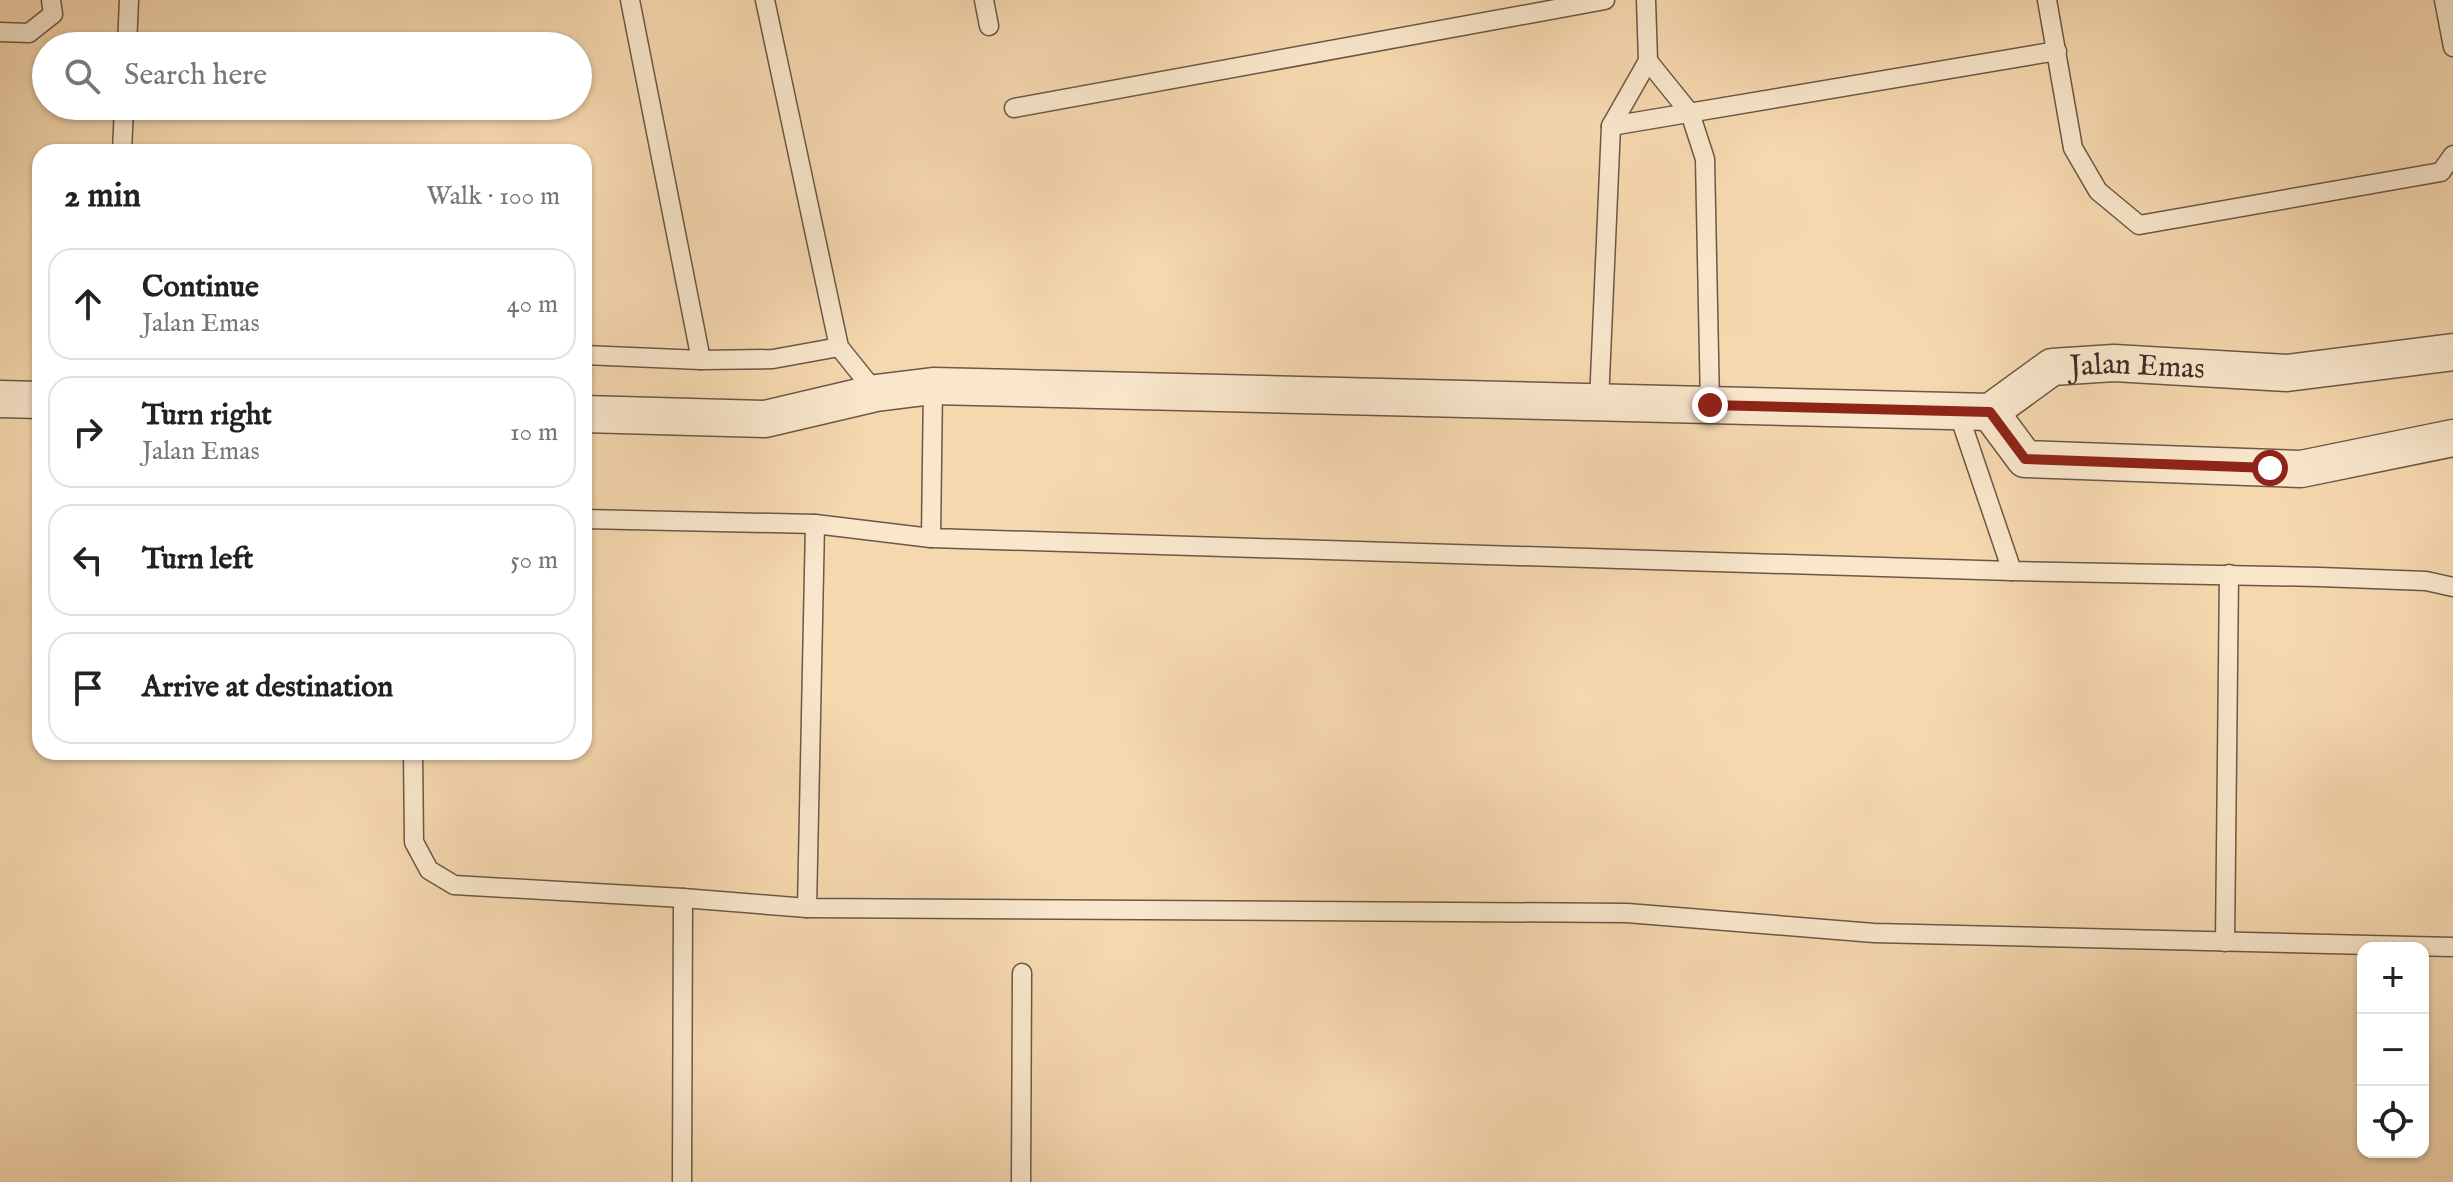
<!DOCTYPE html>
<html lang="en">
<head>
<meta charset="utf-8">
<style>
  body { margin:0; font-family:"IM FELL English",serif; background:#f6f6f6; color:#222 }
  .controls { position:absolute; right:24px; bottom:24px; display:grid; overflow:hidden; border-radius:16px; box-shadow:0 2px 6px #0004 }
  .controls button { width:72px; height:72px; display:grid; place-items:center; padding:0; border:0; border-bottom:2px solid #e0e0e0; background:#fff; color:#222; font:40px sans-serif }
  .stop { position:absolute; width:24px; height:24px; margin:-18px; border:6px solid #8f2418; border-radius:50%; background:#fff }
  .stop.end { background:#8f2418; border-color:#fff; box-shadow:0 2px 8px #0008 }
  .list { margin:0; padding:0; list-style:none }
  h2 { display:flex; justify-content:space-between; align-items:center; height:104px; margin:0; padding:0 32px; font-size:34px }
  h2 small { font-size:26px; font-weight:400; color:#767676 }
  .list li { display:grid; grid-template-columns:52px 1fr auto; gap:24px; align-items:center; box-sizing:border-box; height:112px; margin:0 16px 16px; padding:0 16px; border:2px solid #e0e0e0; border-radius:24px }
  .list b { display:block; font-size:30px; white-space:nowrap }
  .list p { margin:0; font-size:26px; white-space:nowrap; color:#767676 }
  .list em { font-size:26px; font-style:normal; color:#767676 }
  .icon { flex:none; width:44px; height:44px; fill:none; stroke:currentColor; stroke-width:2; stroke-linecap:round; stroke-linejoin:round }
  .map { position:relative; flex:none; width:2453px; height:1182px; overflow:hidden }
  .search { position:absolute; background:#fff; box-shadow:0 2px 6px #0004; left:32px; top:32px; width:560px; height:88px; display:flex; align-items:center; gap:20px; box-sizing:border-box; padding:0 28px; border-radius:44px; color:#767676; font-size:30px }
  .panel { position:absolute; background:#fff; box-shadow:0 2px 6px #0004; left:32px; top:144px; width:560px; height:616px; border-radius:24px }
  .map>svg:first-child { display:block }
</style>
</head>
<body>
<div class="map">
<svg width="2453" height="1182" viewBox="0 0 2453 1182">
  <rect width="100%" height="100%" fill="#f6d8af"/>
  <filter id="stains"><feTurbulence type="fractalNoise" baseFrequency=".0025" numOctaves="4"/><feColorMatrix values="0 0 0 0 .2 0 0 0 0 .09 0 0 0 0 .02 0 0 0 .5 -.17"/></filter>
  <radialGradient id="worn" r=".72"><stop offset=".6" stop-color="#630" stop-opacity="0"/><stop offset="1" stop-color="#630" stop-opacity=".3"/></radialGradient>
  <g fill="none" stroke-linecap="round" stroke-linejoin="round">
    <g stroke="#6a5848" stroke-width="21">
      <g id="lane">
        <path d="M765 0 839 347 876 393"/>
        <path d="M984 0 989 26"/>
        <path d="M2047 0 2073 148 2098 191 2139 225 2441 172 2453 155"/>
        <path d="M2444 0 2453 47"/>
        <path d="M0 32 29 33 53 14 51 0"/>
        <path d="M127 46 129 0"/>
        <path d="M1648 61 1690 113 1705 159 1710 405"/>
        <path d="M1014 108 1605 0"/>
        <path d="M1611 126 2057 51"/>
        <path d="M122 152 124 106"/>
        <path d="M584 355 701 360 630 0"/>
        <path d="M701 360 773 359 839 347"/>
        <path d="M933 386 931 538 2012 571"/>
        <path d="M1599 402 1611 126 1648 61 1646 0"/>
        <path d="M1958 412 2012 571 2320 577 2426 581 2453 587"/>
        <path d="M584 519 815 524 931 538"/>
        <path d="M413 752 414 842 429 870 454 885 683 898 807 908 1627 913 1874 933 2453 947"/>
        <path d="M807 908 815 524"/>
        <path d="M2225 942 2229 574"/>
        <path d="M682 1182 683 898"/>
        <path d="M1021 1182 1022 973"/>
      </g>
    </g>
    <g stroke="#6a5848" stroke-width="39">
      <g id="street">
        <path d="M0 399 40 400"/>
        <path d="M1990 412 2025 459 2301 469 2453 438"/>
        <path id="s1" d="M1990 412 2052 367 2114 363 2287 373 2453 352"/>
        <path d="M584 414 765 419 876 393 933 386 1990 412"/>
      </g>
    </g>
    <use href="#lane" stroke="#f9e6cb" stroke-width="18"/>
    <use href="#street" stroke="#f9e6cb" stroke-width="36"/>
  </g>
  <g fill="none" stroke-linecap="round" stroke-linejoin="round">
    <path stroke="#8f2418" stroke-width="10" d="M1710 405 1990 412 2025 459 2270 468"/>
  </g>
  <g text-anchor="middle" stroke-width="6" stroke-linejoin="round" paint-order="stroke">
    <g font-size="30" fill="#3b2d26" stroke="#f9e6cb">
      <text dy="10" stroke="none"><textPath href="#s1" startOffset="162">Jalan Emas</textPath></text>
    </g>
  </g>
  <rect width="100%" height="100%" filter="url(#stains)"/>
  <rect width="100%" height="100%" fill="url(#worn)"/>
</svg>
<div class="controls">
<button>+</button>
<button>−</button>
<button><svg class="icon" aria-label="locate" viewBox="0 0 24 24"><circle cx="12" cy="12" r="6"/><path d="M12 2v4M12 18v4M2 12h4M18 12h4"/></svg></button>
</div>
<div class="stop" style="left:2270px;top:468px"></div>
<div class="stop end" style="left:1710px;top:405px"></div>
<div class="search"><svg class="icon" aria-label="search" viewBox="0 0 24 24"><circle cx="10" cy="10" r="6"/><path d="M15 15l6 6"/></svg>Search here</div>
<section class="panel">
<h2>2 min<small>Walk · 100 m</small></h2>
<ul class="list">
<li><svg class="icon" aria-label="ahead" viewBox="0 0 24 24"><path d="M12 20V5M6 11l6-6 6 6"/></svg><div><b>Continue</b><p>Jalan Emas</p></div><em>40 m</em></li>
<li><svg class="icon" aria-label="right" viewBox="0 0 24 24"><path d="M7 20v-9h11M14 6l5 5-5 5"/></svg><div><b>Turn right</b><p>Jalan Emas</p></div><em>10 m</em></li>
<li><svg class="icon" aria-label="left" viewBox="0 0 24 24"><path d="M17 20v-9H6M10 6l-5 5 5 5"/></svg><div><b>Turn left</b></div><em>50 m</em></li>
<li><svg class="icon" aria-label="arrive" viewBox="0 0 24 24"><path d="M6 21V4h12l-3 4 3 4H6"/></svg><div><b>Arrive at destination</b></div></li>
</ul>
</section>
</div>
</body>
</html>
